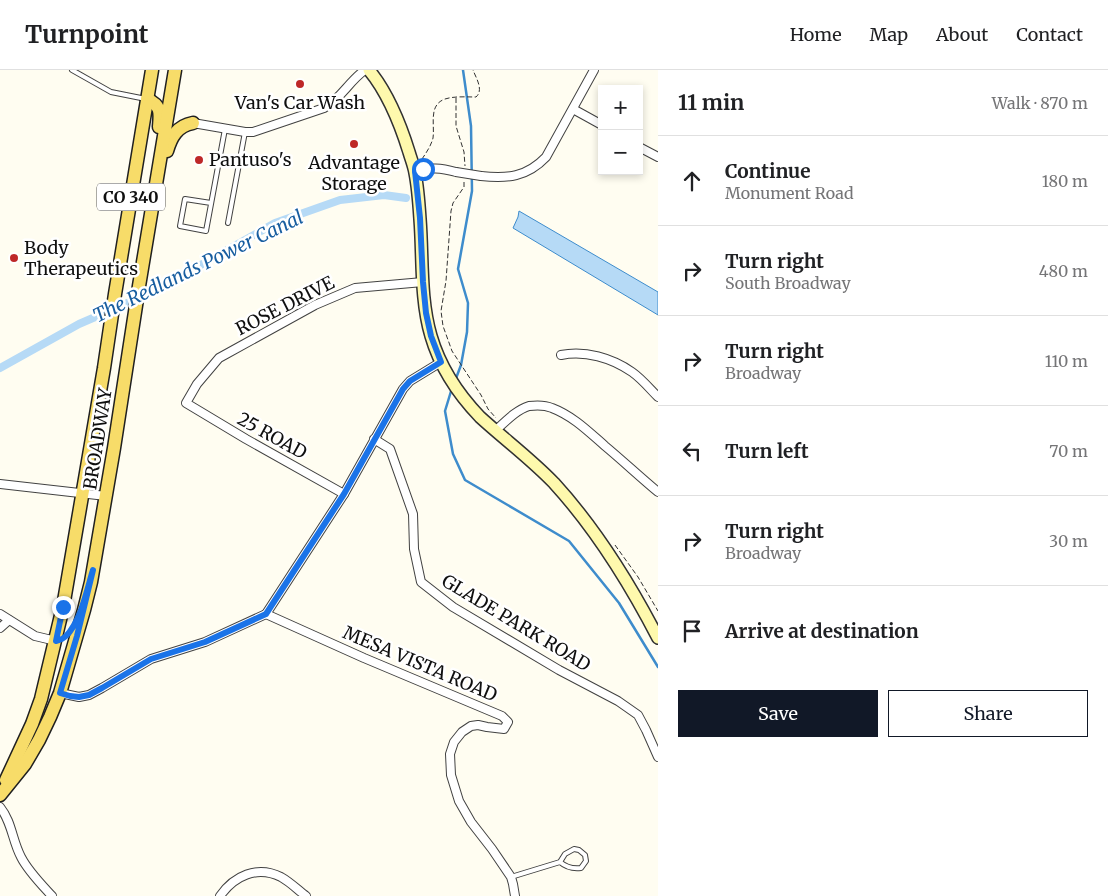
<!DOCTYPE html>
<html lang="en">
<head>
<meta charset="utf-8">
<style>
  body { margin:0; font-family:Merriweather,serif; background:#f6f6f6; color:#202124 }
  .controls { position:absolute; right:15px; top:15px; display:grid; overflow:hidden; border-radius:0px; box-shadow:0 2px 8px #0003 }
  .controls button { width:45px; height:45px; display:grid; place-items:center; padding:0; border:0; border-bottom:1px solid #e0e0e0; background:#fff; color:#202124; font:25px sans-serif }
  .stop { position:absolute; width:15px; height:15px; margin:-11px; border:4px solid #1a73e8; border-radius:50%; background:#fff }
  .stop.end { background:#1a73e8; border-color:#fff; box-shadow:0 1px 5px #0008 }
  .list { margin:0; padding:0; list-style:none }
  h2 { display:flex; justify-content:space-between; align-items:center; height:65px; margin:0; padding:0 20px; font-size:21px }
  h2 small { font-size:16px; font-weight:400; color:#757577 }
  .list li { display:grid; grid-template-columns:32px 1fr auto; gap:15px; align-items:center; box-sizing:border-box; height:90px; padding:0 20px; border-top:1px solid #e0e0e0 }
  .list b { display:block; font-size:19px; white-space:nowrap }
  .list p { margin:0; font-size:16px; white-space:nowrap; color:#757577 }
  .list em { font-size:16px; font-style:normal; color:#757577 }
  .actions { display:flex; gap:10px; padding:15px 20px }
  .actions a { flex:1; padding:11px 0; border:1px solid #111827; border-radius:0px; text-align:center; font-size:18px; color:#111827 }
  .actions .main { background:#111827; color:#fff }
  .icon { flex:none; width:28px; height:28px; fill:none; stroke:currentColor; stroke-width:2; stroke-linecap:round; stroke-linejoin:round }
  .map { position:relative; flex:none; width:658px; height:826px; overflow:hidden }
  header { display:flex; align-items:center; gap:30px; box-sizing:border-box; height:70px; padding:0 25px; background:#fff; border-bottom:1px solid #e0e0e0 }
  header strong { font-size:24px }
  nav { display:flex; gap:28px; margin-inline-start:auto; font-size:18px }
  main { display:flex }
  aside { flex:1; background:#fff }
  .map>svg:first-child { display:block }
</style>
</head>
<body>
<header>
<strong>Turnpoint</strong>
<nav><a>Home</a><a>Map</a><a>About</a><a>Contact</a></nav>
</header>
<main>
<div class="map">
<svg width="658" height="826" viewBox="0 0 658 826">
  <rect width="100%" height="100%" fill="#fffdf1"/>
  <path fill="#b6daf6" stroke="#3e8ccc" d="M519 141 658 222V245L513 158 518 147Z"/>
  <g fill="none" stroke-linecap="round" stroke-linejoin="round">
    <g stroke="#3e8ccc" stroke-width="2.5">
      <path d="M455 311 461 295 467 262 468 233 458 199 472 121 471 56 463 0"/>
      <path d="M452 318 445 341 453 384 465 410 569 471 619 533 658 597"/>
    </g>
    <path stroke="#b6daf6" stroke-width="8" d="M0 298 79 254 153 222 275 153 340 130 384 125 406 128"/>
    <g stroke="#424242" stroke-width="6">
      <g id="service">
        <path d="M72 0 111 22 146 29"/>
        <path d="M211 133 185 129 180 156 206 161 225 59"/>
        <path d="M228 153 245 62"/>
        <path d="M511 807 560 792 565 784 574 779 579 780 585 785 586 791 581 798C573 799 567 798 560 792"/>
      </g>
    </g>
    <g stroke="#424242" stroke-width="10">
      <g id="minor">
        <path d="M573 39 602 55"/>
        <path d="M193 53 245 62H253L324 38C341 29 349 11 365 0"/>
        <path d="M639 77 658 87"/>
        <path d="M415 101C430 97 441 98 456 102"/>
        <path d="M481 106C507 109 527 107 546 87L594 0"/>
        <path d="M561 285C585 280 612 288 632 302 642 309 650 319 658 327"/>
        <path d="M495 361C505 352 516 340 529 336 537 335 545 335 552 338 573 346 589 362 605 376 623 391 640 407 658 422"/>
        <path d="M374 369 390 379 413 444 414 479 421 512 453 537 559 600 618 631 638 645 646 660 658 687"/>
        <path d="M0 414 106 426"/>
        <path d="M344 424 246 369 186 333 197 314 219 288 315 235 355 218 423 212"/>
        <path d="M0 544 35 566 56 571"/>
        <path d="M266 544 364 588 502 646 508 652 504 659 487 657 478 655 471 656 462 662 454 672 450 684 451 705 459 731 471 752 492 779 511 807 513 814 515 826"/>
        <path d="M0 558 9 550"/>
        <path d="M60 623 79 627 89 625 102 618 151 589 205 572 266 544 344 424 403 319 410 311 441 292"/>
        <path d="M0 737C12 752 12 770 21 787 28 801 41 814 52 826"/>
        <path d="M220 826C234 806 257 795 281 807 290 812 298 820 306 826"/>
      </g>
    </g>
    <g stroke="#313131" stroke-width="14">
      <path id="secondary" d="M369 0C388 23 400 53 409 82 411 89 414 96 415 103 418 118 419 134 420 149 423 187 420 229 431 266 440 297 458 324 480 347 504 369 531 389 554 413 596 459 629 512 658 568"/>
    </g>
    <g stroke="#202020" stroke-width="15">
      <g id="primary">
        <path d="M147 29C162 36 160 43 159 57"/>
        <path d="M167 81C171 67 177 56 193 53"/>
        <path d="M6 710 32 654 41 629 63 537 104 298 115 224 152 0"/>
        <path d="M0 725 25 694 39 670 50 647 60 623 84 540 91 512 114 378 139 216 175 0"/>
      </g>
    </g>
    <g stroke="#313131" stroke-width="1" stroke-dasharray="5 2.5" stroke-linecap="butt">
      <path d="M456 28V56L464 82 465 96"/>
      <path d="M422 89C426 83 431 76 433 68 435 55 428 35 445 29 454 26 467 27 476 27 484 20 476 8 473 0"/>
      <path d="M464 112V117L453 133 451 141 446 211 441 241 443 256 452 281 481 325 488 339 496 348"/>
      <path d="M615 475 638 507 658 541"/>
    </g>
    <use href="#service" stroke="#fff" stroke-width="4"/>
    <use href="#minor" stroke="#fff" stroke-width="8"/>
    <use href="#secondary" stroke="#fef9ad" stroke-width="11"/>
    <use href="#primary" stroke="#f7dc69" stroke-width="12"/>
    <g stroke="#424242" stroke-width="10" stroke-linecap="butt">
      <path id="minor-bridge" d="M456 102 481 106"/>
    </g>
    <use href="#minor-bridge" stroke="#fff" stroke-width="8"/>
  </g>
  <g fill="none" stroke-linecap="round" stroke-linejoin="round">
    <path stroke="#1a73e8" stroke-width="6" d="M63 537 56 571C60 570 63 569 66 566 81 551 87 519 93 500L77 566 60 623 70 626 79 627 89 625 102 618 151 589 205 572 266 544 344 424 403 319 410 311 441 292 431 266 426 243 423 212 420 148 415 101 423 99"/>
  </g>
  <g fill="#be2828" stroke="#fff" stroke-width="2">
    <circle cx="300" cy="14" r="5"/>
    <circle cx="354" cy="74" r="5"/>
    <circle cx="199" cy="90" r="5"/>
    <circle cx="14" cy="188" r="5"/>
  </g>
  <g text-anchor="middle" stroke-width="5" stroke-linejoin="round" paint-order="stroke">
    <rect fill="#fff" stroke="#575757" stroke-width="1" x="97" y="113.5" width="68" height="27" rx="4"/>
    <g font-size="16" font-weight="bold" fill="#0f0f0f">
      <text x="131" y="133">CO 340</text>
    </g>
    <g font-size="18" fill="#0f0f0f" stroke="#fff">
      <text x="300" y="39">Van's Car Wash</text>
      <text x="209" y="96" text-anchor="start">Pantuso's</text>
      <text x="354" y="99">Advantage<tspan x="354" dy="21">Storage</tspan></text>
      <text x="24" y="184" text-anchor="start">Body<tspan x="24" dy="21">Therapeutics</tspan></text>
    </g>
    <g font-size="18" fill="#0f0f0f" stroke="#fff">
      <text transform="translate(285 236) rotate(-27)" y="6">ROSE DRIVE</text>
      <text transform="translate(272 366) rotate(29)" y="6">25 ROAD</text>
      <text transform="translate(98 369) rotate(-81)" y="6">BROADWAY</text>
      <text transform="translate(516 553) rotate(31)" y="6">GLADE PARK ROAD</text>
      <text transform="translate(420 594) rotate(23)" y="6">MESA VISTA ROAD</text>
    </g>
    <g font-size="19" font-style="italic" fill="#185ea0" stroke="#fff">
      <text transform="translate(198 196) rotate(-26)" y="7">The Redlands Power Canal</text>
    </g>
  </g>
</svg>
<div class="controls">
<button>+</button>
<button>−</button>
</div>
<div class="stop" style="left:423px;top:99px"></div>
<div class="stop end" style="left:63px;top:537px"></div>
</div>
<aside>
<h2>11 min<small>Walk · 870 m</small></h2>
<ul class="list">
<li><svg class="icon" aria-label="ahead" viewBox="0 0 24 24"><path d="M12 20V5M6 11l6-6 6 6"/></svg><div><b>Continue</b><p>Monument Road</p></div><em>180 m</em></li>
<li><svg class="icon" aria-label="right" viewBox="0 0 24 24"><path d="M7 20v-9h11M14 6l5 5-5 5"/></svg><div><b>Turn right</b><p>South Broadway</p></div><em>480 m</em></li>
<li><svg class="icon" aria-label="right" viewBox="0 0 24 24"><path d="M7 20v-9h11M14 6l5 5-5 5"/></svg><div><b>Turn right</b><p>Broadway</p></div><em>110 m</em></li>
<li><svg class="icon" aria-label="left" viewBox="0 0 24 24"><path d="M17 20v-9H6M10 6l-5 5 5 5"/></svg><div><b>Turn left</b></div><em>70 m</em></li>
<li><svg class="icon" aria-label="right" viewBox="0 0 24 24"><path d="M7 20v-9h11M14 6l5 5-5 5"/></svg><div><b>Turn right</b><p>Broadway</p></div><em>30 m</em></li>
<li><svg class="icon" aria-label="arrive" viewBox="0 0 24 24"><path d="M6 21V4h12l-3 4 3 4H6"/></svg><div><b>Arrive at destination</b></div></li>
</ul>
<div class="actions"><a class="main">Save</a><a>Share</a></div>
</aside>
</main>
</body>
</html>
